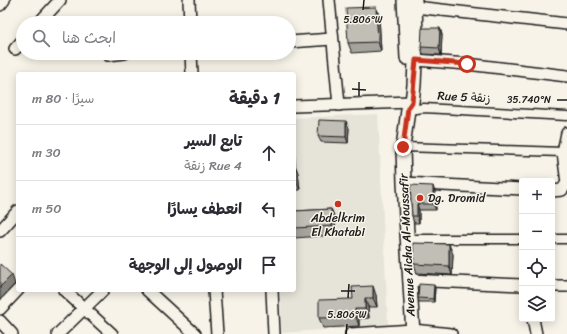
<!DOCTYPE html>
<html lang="ar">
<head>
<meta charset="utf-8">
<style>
  body { margin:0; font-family:Sriracha,"Playpen Sans Arabic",sans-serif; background:#f2f2f3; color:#2b2b33; direction:rtl }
  .controls { position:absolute; right:12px; bottom:12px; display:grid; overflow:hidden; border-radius:4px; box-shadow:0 2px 10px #0003 }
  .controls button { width:36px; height:36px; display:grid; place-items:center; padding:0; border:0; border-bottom:1px solid #e1e1e2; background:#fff; color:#2b2b33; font:20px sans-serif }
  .stop { position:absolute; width:12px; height:12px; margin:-9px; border:3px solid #c8321e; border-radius:50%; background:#fff }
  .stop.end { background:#c8321e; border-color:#fff; box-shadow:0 1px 4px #0008 }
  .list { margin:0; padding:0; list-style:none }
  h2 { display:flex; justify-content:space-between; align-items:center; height:52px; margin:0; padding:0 16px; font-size:17px }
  h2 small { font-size:13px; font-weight:400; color:#7c7c81 }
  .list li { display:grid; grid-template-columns:26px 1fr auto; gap:12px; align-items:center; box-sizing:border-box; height:56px; padding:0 16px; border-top:1px solid #e1e1e2 }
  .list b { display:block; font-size:15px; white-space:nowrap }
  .list p { margin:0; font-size:13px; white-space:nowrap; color:#7c7c81 }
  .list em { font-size:13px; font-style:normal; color:#7c7c81 }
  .icon { flex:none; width:22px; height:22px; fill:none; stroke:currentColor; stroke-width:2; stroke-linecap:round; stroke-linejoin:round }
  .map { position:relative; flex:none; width:567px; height:334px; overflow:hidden; direction:ltr }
  .search { position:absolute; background:#fff; box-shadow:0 2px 10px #0003; left:16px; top:16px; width:280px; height:44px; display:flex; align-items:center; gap:10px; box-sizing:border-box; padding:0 14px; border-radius:22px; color:#7c7c81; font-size:15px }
  .panel { position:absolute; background:#fff; box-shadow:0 2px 10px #0003; left:16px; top:72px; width:280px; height:220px; border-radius:4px; direction:rtl }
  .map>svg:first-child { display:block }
</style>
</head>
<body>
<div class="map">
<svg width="567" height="334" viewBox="0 0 567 334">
  <rect width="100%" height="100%" fill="#f7f3e8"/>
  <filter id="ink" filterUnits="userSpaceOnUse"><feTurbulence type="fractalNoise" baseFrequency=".025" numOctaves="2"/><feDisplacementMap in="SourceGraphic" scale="8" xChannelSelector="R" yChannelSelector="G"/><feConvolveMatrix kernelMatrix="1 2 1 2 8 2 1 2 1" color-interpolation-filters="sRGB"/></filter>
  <g filter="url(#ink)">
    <path fill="#e6e3d9" d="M378 114 388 325 282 333 280 290H294V118Z"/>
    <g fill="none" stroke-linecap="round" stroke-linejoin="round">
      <g stroke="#1c1c1c" stroke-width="11">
        <g id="pedestrian">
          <path d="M408 110 424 108 567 116"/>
          <path d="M403 147 563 152"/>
          <path d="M407 239H522"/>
          <path d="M552 239H567"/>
        </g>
      </g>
      <g stroke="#1c1c1c" stroke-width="14">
        <g id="minor">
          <path d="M189 0 190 23"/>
          <path d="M329 0 339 105"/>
          <path d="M0 5 4 0"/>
          <path d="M415 7 567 24"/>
          <path d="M39 23 60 0"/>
          <path d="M289 42 332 39"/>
          <path d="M15 49 23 40"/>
          <path d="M191 53 192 74"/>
          <path d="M108 55 125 53"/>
          <path d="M416 60 467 64 567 76"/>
          <path d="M294 106 412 102"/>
          <path d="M404 183 522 189"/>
          <path d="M552 191 562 190 567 183 563 152 567 133"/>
          <path d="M0 231 18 211"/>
          <path d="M409 280 522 285"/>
          <path d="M552 286H567"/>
          <path d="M64 290 112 334"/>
          <path d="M147 290 195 334"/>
          <path d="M214 290 217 334"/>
          <path d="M272 290 274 334"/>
          <path d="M0 309 18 290"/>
          <path d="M533 319 536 334"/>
          <path d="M0 321 12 334"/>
          <path d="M58 334 103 290"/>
          <path d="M351 334 413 330 451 334"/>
        </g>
      </g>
      <g stroke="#1c1c1c" stroke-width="16">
        <g id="tertiary">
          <path d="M404 0 407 58"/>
          <path d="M413 334 404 183 403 147 408 110 412 102 414 85 416 39 415 0"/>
        </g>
      </g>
      <use href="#pedestrian" stroke="#f7f3e8" stroke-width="8"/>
      <use href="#minor" stroke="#f7f3e8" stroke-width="11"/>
      <use href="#tertiary" stroke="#f7f3e8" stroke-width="13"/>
    </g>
    <g fill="#a5a39c" stroke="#1c1c1c">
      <path d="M376 7 379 16 381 51 352 53 348 43Z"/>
      <path d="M440 28 442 35 441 55 423 54 421 47Z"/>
      <path d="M349 128 348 143 321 142 318 136Z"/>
      <path d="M294 146 295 165 298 173 300 190H294L295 211 331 209 335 218 336 235 294 238Z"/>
      <path d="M410 185 435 192 436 210H419V223H414L412 216Z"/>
      <path d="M453 254 452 275 417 273 414 264Z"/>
      <path d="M435 288 434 302H419L418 298Z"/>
      <path d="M376 295 377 307H368L369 318 359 319V326L323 328 319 318 353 299Z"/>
    </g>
    <g fill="#86857f" stroke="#1c1c1c">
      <path d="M376 7 379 16 381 51 378 42Z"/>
      <path d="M440 28 442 35 441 55 439 48Z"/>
      <path d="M346 121 349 128 348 143 346 137Z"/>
      <path d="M294 146 295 165 298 173 300 190 296 181 294 167Z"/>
      <path d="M433 186 435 192 436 210 433 204Z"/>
      <path d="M294 190 296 220 294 215Z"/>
      <path d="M417 204 419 210V223L417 216Z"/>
      <path d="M331 209 335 218 336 235 332 226Z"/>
      <path d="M449 244 453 254 452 275 449 266Z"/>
      <path d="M12 275 15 284 0 300V287Z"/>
      <path d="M434 285 435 288 434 302 433 299Z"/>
      <path d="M373 286 376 295 377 307 373 298Z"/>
      <path d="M365 298 368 307 369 318 365 309Z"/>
      <path d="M355 309 359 319V326L356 317Z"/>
    </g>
    <g fill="#c0beb5" stroke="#1c1c1c">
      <path d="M376 7 378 42 348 43 346 8Z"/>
      <path d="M422 28H440L439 48 421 47Z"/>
      <path d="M319 120 346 121V137L318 136Z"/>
      <path d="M294 164H295L296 181H294Z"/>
      <path d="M410 185 433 186V204H417V216H412Z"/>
      <path d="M331 209 332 226 294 228V211Z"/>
      <path d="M413 243 449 244V266L414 264Z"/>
      <path d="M0 264 12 275 0 287Z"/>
      <path d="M419 284 434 285 433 299 418 298Z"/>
      <path d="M373 286V298H365V309H355L356 317 319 318V300L353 299 352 287Z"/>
    </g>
  </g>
  <g fill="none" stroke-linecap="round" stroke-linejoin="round" filter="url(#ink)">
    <path stroke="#c8321e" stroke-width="5" d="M403 147 408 108 412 102 416 60 467 64"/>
  </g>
  <path fill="none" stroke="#1c1c1c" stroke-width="1.5" d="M363 10 364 0M352 89 366 90M359 96V82M557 100H567M341 291H355M348 298 349 284M346 334 347 324"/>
  <g fill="#c8321e" stroke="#f7f3e8" stroke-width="1.5">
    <circle cx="420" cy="198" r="4"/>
    <circle cx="338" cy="204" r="4"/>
  </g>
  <g text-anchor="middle" stroke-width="3" stroke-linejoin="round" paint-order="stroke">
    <g font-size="12" fill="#1c1c1c" stroke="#f7f3e8">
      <text transform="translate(464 97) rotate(3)" y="4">Rue 5 زنقة</text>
      <text transform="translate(407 245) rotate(-93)" y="4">Avenue Aicha Al-Moussafir</text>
    </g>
    <g font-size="12" fill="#1c1c1c" stroke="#f7f3e8" text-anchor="start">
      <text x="428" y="202">Dg. Dromid</text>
      <text x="338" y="222" text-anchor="middle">Abdelkrim<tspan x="338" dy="14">El Khatabi</tspan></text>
    </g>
  </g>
  <g font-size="10" text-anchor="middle" fill="#1c1c1c" stroke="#f7f3e8" stroke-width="3" stroke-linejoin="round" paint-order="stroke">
    <text x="363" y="23">5.806°W</text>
    <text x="529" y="103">35.740°N</text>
    <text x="347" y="318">5.806°W</text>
  </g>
</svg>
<div class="controls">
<button>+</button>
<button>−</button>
<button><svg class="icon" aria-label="locate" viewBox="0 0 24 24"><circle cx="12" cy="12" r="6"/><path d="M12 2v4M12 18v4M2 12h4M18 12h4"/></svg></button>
<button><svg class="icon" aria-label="layers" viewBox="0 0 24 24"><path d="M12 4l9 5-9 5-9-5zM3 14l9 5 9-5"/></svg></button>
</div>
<div class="stop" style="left:467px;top:64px"></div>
<div class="stop end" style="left:403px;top:147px"></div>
<div class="search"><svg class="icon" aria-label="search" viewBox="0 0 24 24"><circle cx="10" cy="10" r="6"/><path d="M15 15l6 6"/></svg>ابحث هنا</div>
<section class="panel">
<h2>1 دقيقة<small>سيرًا · 80 m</small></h2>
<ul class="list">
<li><svg class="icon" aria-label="ahead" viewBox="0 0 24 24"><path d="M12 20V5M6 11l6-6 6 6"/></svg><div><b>تابع السير</b><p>Rue 4 زنقة</p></div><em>30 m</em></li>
<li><svg class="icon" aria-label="left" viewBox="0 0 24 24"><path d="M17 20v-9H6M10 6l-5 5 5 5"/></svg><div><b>انعطف يسارًا</b></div><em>50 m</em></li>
<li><svg class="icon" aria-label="arrive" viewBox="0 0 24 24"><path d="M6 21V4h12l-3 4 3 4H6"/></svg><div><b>الوصول إلى الوجهة</b></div></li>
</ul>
</section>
</div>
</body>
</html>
